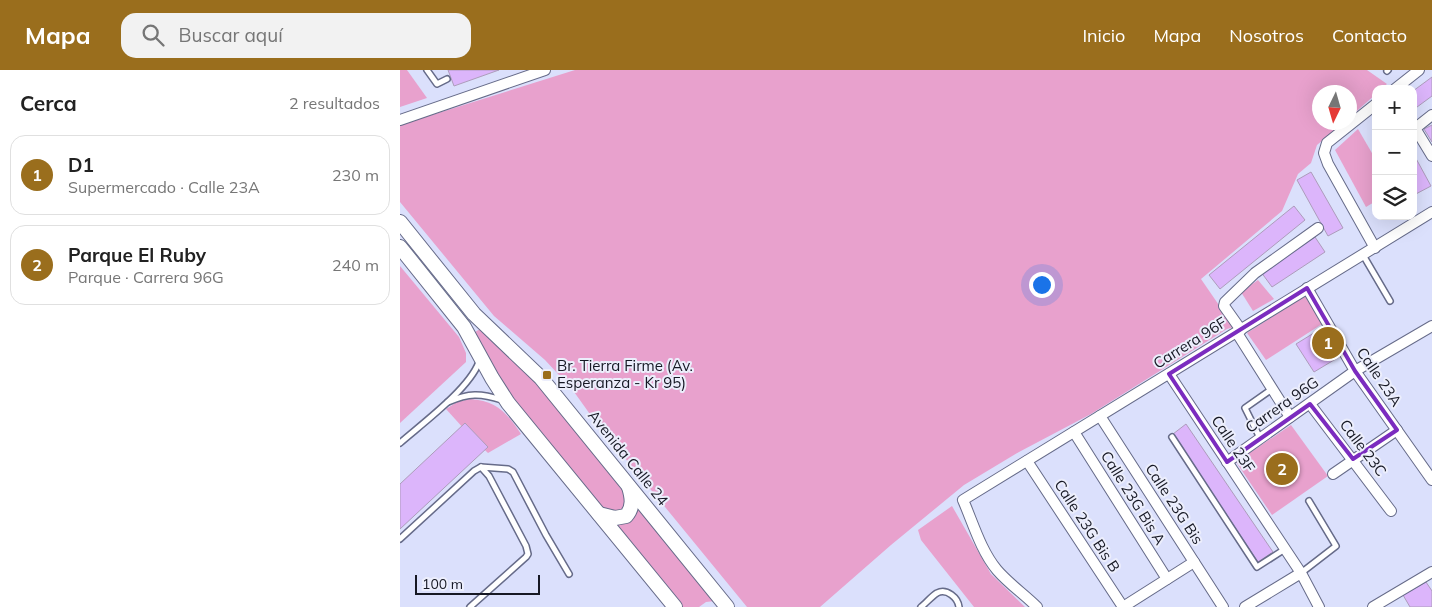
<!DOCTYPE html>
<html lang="es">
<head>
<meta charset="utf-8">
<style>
  body { margin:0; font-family:Mulish,sans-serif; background:#f2f2f2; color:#222 }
  .controls { position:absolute; right:15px; top:15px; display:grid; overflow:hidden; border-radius:10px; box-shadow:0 5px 20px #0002 }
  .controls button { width:45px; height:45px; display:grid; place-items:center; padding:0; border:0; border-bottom:1px solid #e0e0e0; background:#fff; color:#222; font:25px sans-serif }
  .compass { position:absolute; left:912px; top:15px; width:45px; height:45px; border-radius:50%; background:#fff; box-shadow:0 5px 20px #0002; rotate:185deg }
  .scale { position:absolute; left:15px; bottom:12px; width:125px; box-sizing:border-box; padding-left:5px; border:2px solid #161824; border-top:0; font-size:14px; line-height:18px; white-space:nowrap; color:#161824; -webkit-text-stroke:4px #eceefc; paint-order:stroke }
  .you { position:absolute; left:641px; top:214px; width:18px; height:18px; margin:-12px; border:4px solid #fff; border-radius:50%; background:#1a73e8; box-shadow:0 0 0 8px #1a73e833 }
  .badge { display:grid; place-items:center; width:32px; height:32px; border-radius:50%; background:#9a6e1d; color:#fff; font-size:16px; font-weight:700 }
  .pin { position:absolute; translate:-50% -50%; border:2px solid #fff; box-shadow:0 1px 5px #0006 }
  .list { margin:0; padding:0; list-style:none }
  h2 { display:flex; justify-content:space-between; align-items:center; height:65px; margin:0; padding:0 20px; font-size:21px }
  h2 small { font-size:16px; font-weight:400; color:#767676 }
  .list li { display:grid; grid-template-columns:32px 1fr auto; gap:15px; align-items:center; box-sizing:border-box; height:80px; margin:0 10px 10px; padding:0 10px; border:1px solid #e0e0e0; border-radius:15px }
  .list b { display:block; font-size:19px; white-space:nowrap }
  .list p { margin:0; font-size:16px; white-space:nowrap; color:#767676 }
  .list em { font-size:16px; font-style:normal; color:#767676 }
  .icon { flex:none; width:28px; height:28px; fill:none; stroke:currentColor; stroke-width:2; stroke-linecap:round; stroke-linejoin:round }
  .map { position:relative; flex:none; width:1032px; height:537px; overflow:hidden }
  header { display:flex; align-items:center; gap:30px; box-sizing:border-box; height:70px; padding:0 25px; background:#9a6e1d; color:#fff }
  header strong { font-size:24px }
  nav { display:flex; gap:28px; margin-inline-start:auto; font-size:18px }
  .search { width:350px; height:45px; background:#f2f2f2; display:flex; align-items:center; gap:12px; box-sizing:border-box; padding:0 18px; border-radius:15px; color:#767676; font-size:19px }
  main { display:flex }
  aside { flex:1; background:#fff }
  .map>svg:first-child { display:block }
</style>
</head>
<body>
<header>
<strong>Mapa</strong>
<div class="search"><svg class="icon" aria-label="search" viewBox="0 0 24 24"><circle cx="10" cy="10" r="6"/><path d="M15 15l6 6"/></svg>Buscar aquí</div>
<nav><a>Inicio</a><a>Mapa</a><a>Nosotros</a><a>Contacto</a></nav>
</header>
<main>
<aside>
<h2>Cerca<small>2 resultados</small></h2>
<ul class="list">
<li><span class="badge">1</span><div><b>D1</b><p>Supermercado · Calle 23A</p></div><em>230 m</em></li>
<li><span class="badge">2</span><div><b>Parque El Ruby</b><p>Parque · Carrera 96G</p></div><em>240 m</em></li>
</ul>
</aside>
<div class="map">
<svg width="1032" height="537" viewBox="0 0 1032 537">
  <rect width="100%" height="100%" fill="#dbe0fc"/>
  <g fill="#e8a1cd">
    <path d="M0 0H7L27 28 0 37Z"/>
    <path d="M175 0H967L987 14 981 19H976V24L950 47 949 22H919V52L943 53 917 75 911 93 898 104 882 141 801 209 834 257 827 259 691 344 619 382 564 415 491 475 420 537H347L197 354 172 319 145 290 94 246 0 132V55Z"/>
    <path d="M958 59 976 90V131L966 137 935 80Z"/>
    <path d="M0 196 59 267 66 283V292L0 353Z"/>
    <path d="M858 210 874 229 853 241 841 222Z"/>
    <path d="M905 226 922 254 866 290 847 263Z"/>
    <path d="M80 259 127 302 203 393 224 423 227 437 216 444 203 438 111 328 97 306 75 262Z"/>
    <path d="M70 329C97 331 107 343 121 364L88 383 74 370 46 339 57 332Z"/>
    <path d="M891 355 928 406 872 445 836 392Z"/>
    <path d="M238 434 315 531 306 532 299 537H281L212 453 233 448Z"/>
    <path d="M552 436 591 504 625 537H574L521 470 518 460Z"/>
  </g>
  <g fill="#dcb5fb" stroke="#ad9cbb">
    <path d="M48 0H99L54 16Z"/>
    <path d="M1032 7V26L1013 40V21Z"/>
    <path d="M1032 55V72L1024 59Z"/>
    <path d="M1013 83 1031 116 1014 125 1013 124Z"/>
    <path d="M911 102 943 158 928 166 897 110Z"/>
    <path d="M894 136 905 150 820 219 809 205Z"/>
    <path d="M915 167 925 182 872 217 861 202Z"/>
    <path d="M922 258 939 287 914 302 896 274Z"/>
    <path d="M65 353 88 377 0 459V414Z"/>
    <path d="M786 354 873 482 858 492 773 364Z"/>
    <path d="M1026 512 1032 521V537H1010L1003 525Z"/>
  </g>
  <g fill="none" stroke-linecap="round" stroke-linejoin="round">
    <g stroke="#666b89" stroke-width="8">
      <g id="service">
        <path d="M27 0 37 14 47 9"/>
        <path d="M987 1 988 0"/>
        <path d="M963 185 990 231"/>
        <path d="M48 332C69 323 80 323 102 330"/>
        <path d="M772 367 857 497 885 479"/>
        <path d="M860 368 845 338 872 319"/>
        <path d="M0 373C23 353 69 319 79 292"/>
        <path d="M0 469 74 401 81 397 108 399 113 402 146 465 169 504"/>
        <path d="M901 503 936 476 909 431"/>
        <path d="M70 537 126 487 128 484 126 476 89 406 81 397"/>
        <path d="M521 537C526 533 532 526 537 523 547 518 558 528 559 537"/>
      </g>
    </g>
    <g stroke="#666b89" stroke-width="12">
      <g id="minor">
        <path d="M995 19 1019 0"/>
        <path d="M0 50 145 0"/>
        <path d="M1015 58 1032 86"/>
        <path d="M1013 60 1032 45"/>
        <path d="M975 178 928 94 924 83 927 73 976 34"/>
        <path d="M907 218 955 301 1032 410"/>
        <path d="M841 260 824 236 825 232 855 203 918 158"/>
        <path d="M837 263 890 347"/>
        <path d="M769 304 901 503 919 537"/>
        <path d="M910 334 991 441"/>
        <path d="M700 346 823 537"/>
        <path d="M674 362 767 509"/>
        <path d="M627 391 723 537"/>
        <path d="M827 392 955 301 1032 256"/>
        <path d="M933 404 997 360"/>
        <path d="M637 537C624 524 609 514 597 500 581 481 573 453 563 430L1032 142"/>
        <path d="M723 537 794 492"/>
        <path d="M845 537 901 503"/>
        <path d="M973 537 1032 502"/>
      </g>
    </g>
    <g stroke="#666b89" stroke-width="16">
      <g id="secondary">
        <path d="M0 152 74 244 141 308 327 537"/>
        <path d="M0 177 64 257 92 308 108 333 275 537"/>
        <path d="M199 444 215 448 226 446C234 437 232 427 229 417"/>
      </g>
    </g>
    <use href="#service" stroke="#fff" stroke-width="5"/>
    <use href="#minor" stroke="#fff" stroke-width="10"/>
    <use href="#secondary" stroke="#fff" stroke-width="14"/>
  </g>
  <path fill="none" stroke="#7b2cbf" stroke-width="4" stroke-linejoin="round" d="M907 218 955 301 997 360 953 389 910 334 827 392 769 304Z"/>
  <rect fill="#9a6e1d" stroke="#eceefc" stroke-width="2" x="142" y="300" width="10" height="10" rx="2.5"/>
  <g text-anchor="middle" stroke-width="4" stroke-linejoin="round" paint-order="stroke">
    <g font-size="15" fill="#161824" stroke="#eceefc">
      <text transform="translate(790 273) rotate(-32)" y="5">Carrera 96F</text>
      <text transform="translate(979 307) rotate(56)" y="5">Calle 23A</text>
      <text transform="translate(882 335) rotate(-35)" y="5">Carrera 96G</text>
      <text transform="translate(833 374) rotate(56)" y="5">Calle 23F</text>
      <text transform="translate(963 378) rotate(53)" y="5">Calle 23C</text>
      <text transform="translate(228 388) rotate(51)" y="5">Avenida Calle 24</text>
      <text transform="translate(733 428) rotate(58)" y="5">Calle 23G Bis A</text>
      <text transform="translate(774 434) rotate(57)" y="5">Calle 23G Bis</text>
      <text transform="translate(687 456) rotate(57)" y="5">Calle 23G Bis B</text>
    </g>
    <g font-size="15" fill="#161824" stroke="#eceefc" text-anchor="start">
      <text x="157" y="301">Br. Tierra Firme (Av.<tspan x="157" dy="17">Esperanza - Kr 95)</tspan></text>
    </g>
  </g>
</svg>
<div class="controls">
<button>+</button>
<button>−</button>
<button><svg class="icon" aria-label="layers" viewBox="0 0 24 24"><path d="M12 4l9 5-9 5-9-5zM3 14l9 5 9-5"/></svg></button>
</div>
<svg class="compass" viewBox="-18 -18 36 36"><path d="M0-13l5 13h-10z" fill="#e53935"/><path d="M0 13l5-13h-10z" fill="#767676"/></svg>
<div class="scale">100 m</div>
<div class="you"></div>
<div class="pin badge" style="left:928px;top:273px">1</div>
<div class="pin badge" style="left:882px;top:399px">2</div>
</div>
</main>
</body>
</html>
